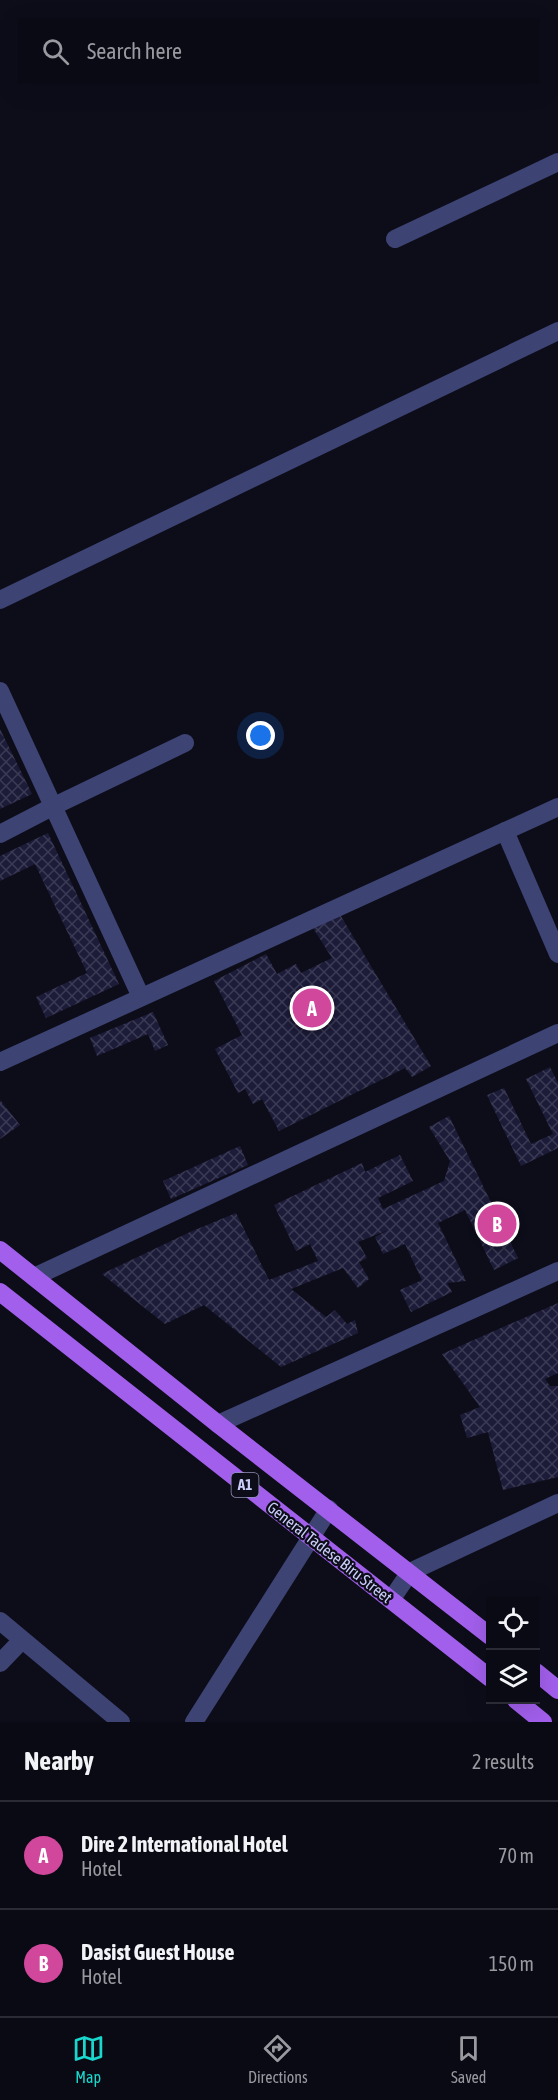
<!DOCTYPE html>
<html lang="en">
<head>
<meta charset="utf-8">
<style>
  body { margin:0; font-family:"Asap Condensed",sans-serif; background:#181822; color:#f1f3f6 }
  .controls { position:absolute; right:18px; bottom:18px; display:grid; overflow:hidden; border-radius:0px; box-shadow:0 6px 24px #0002 }
  .controls button { width:54px; height:54px; display:grid; place-items:center; padding:0; border:0; border-bottom:2px solid #2a2b34; background:#0a0a14; color:#f1f3f6; font:30px sans-serif }
  .you { position:absolute; left:261px; top:736px; width:21px; height:21px; margin:-15px; border:4px solid #fff; border-radius:50%; background:#1a73e8; box-shadow:0 0 0 9px #1a73e833 }
  .badge { display:grid; place-items:center; width:39px; height:39px; border-radius:50%; background:#19d7cd; color:#fff; font-size:20px; font-weight:700 }
  .pin { position:absolute; translate:-50% -50%; border:3px solid #fff; box-shadow:0 2px 6px #0006 }
  .list { margin:0; padding:0; list-style:none }
  h2 { display:flex; justify-content:space-between; align-items:center; height:78px; margin:0; padding:0 24px; font-size:26px }
  h2 small { font-size:20px; font-weight:400; color:#999aa0 }
  .list li { display:grid; grid-template-columns:39px 1fr auto; gap:18px; align-items:center; box-sizing:border-box; height:108px; padding:0 24px; border-top:2px solid #2a2b34 }
  .list b { display:block; font-size:22px; white-space:nowrap }
  .list p { margin:0; font-size:20px; white-space:nowrap; color:#999aa0 }
  .list em { font-size:20px; font-style:normal; color:#999aa0 }
  .icon { flex:none; width:33px; height:33px; fill:none; stroke:currentColor; stroke-width:2; stroke-linecap:round; stroke-linejoin:round }
  .map { position:relative; flex:none; width:558px; height:1722px; overflow:hidden }
  .search { position:absolute; background:#0a0a14; box-shadow:0 6px 24px #0002; left:18px; right:18px; top:18px; height:66px; display:flex; align-items:center; gap:15px; box-sizing:border-box; padding:0 21px; border-radius:0px; color:#999aa0; font-size:22px }
  .sheet { height:294px; background:#0a0a14 }
  nav { display:flex; justify-content:space-around; align-items:center; box-sizing:border-box; height:84px; border-top:2px solid #2a2b34; background:#0a0a14; font-size:16px; color:#999aa0 }
  nav a { display:grid; justify-items:center; gap:3px }
  nav .on { color:#19d7cd }
  .map>svg:first-child { display:block }
</style>
</head>
<body>
<div class="map">
<svg width="558" height="1722" viewBox="0 0 558 1722">
  <defs>
    <pattern id="building-cross-hatch" width="8" height="8" patternUnits="userSpaceOnUse" patternTransform="scale(1.5)"><rect width="8" height="8" fill="#1c1b38"/><path d="M0 0l8 8M0 8l8-8" fill="none" stroke="#3c3b56"/></pattern>
  </defs>
  <rect width="100%" height="100%" fill="#0d0d1a"/>
  <g fill="url(#building-cross-hatch)">
    <path d="M0 729 32 794 0 809Z"/>
    <path d="M48 833 119 984 46 1018 36 997 87 973 35 864 0 881V856Z"/>
    <path d="M339 913 431 1066 412 1077 405 1068 279 1131 262 1099 253 1104 245 1089 238 1093 215 1049 242 1035 214 981 266 954 277 974 296 964 301 973 332 958 313 928Z"/>
    <path d="M153 1012 168 1045 155 1051 148 1034 97 1056 90 1038Z"/>
    <path d="M550 1067 558 1083V1148L521 1166 487 1095 504 1088 531 1144 553 1134 526 1079Z"/>
    <path d="M0 1100 20 1125 0 1139Z"/>
    <path d="M449 1116 518 1258 494 1270 465 1210 438 1223 466 1281 447 1283 452 1292 411 1312 400 1290 422 1280 405 1244 383 1254 375 1237 388 1230 358 1242 367 1258 359 1262 369 1279 358 1288 343 1268 291 1289 326 1317 335 1310 347 1324 355 1320 358 1333 281 1367 204 1305 165 1324 102 1274 190 1232 236 1213 269 1280 318 1261 310 1244 296 1251 274 1205 362 1163 365 1172 400 1155 413 1181 378 1198 383 1209 444 1181 450 1161 429 1127Z"/>
    <path d="M240 1146 248 1165 171 1199 163 1181Z"/>
    <path d="M558 1303V1373L545 1379 550 1386H558V1477L503 1490 488 1432 467 1438 460 1415 480 1407 442 1354Z"/>
  </g>
  <g fill="none" stroke-linecap="round" stroke-linejoin="round">
    <g stroke="#3d4373" stroke-width="18">
      <path d="M395 239 558 162"/>
      <path d="M0 600 558 331"/>
      <path d="M0 691 141 997"/>
      <path d="M505 831 558 954"/>
      <path d="M0 834 52 807 185 743"/>
      <path d="M0 1062 558 807"/>
      <path d="M34 1277 558 1033"/>
      <path d="M218 1424 558 1271"/>
      <path d="M391 1600 410 1572 558 1503"/>
      <path d="M0 1621 121 1722"/>
      <path d="M0 1663 22 1640"/>
      <path d="M194 1722 329 1509"/>
    </g>
    <g stroke="#a25fec" stroke-width="18">
      <path d="M0 1250 218 1424 490 1636"/>
      <path d="M0 1292 490 1678"/>
      <path d="M536 1672 558 1690"/>
      <path d="M516 1700 543 1722"/>
    </g>
  </g>
  <g text-anchor="middle" stroke-width="4.5" stroke-linejoin="round" paint-order="stroke">
    <rect fill="#0d0d1a" stroke="#9293b6" stroke-width="1.5" x="231.5" y="1473" width="27" height="24" rx="4.5"/>
    <g font-size="15" font-weight="bold" fill="#cbcdf9">
      <text x="245" y="1490">A1</text>
    </g>
    <g font-size="16" fill="#cbcdf9" stroke="#0d0d1a">
      <text transform="translate(330 1552) rotate(38)" y="6">General Tadese Biru Street</text>
    </g>
  </g>
</svg>
<div class="controls">
<button><svg class="icon" aria-label="locate" viewBox="0 0 24 24"><circle cx="12" cy="12" r="6"/><path d="M12 2v4M12 18v4M2 12h4M18 12h4"/></svg></button>
<button><svg class="icon" aria-label="layers" viewBox="0 0 24 24"><path d="M12 4l9 5-9 5-9-5zM3 14l9 5 9-5"/></svg></button>
</div>
<div class="you"></div>
<div class="pin badge" style="left:312px;top:1008px;background:#d1479c">A</div>
<div class="pin badge" style="left:497px;top:1224px;background:#d1479c">B</div>
<div class="search"><svg class="icon" aria-label="search" viewBox="0 0 24 24"><circle cx="10" cy="10" r="6"/><path d="M15 15l6 6"/></svg>Search here</div>
</div>
<section class="sheet">
<h2>Nearby<small>2 results</small></h2>
<ul class="list">
<li><span class="badge" style="background:#d1479c">A</span><div><b>Dire 2 International Hotel</b><p>Hotel</p></div><em>70 m</em></li>
<li><span class="badge" style="background:#d1479c">B</span><div><b>Dasist Guest House</b><p>Hotel</p></div><em>150 m</em></li>
</ul>
</section>
<nav>
<a class="on"><svg class="icon" aria-label="map" viewBox="0 0 24 24"><path d="M3 6l6-2 6 2 6-2v14l-6 2-6-2-6 2zM9 4v14M15 6v14"/></svg>Map</a>
<a><svg class="icon" aria-label="directions" viewBox="0 0 24 24"><path d="M12 3l9 9-9 9-9-9zM9 14v-3h6M13 9l2 2-2 2"/></svg>Directions</a>
<a><svg class="icon" aria-label="saved" viewBox="0 0 24 24"><path d="M7 4h10v16l-5-4-5 4z"/></svg>Saved</a>
</nav>
</body>
</html>
